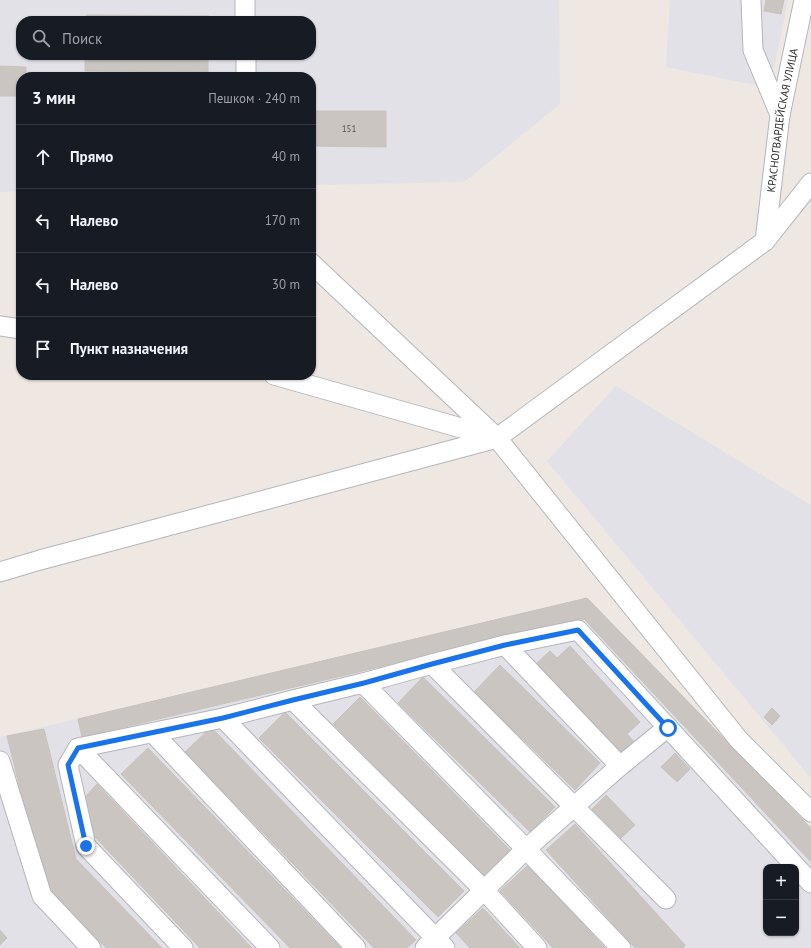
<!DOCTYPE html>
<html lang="ru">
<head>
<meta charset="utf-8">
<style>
  body { margin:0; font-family:"PT Sans",sans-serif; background:#20242c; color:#f1f3f6 }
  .controls { position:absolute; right:12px; bottom:12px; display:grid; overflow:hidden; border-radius:8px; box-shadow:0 1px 3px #0004 }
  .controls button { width:36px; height:36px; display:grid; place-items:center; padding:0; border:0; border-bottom:1px solid #363941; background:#171b24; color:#f1f3f6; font:20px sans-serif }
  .stop { position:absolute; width:12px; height:12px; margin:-9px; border:3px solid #1a73e8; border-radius:50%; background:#fff }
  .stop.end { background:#1a73e8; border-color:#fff; box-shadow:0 1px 4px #0008 }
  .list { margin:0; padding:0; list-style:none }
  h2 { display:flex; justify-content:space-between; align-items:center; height:52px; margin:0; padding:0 16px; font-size:17px }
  h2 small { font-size:13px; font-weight:400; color:#9ea1a6 }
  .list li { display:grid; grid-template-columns:26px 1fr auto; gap:12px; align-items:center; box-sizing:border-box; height:64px; padding:0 16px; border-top:1px solid #363941 }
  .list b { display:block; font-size:15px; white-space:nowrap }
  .list em { font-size:13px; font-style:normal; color:#9ea1a6 }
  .icon { flex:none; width:22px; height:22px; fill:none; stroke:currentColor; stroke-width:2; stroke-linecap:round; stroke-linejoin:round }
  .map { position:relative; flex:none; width:811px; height:948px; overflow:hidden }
  .search { position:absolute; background:#171b24; box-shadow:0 1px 3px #0004; left:16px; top:16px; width:300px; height:44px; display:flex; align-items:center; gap:10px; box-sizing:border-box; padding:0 14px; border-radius:16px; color:#9ea1a6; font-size:15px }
  .panel { position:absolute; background:#171b24; box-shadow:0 1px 3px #0004; left:16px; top:72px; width:300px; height:308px; border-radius:16px }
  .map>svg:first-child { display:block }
</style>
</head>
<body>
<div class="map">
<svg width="811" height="948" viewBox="0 0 811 948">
  <rect width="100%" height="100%" fill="#eee7e2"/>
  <g fill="#e2e1e7" fill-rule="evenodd">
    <path d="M0 0H559L560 104 464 182 311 185V77H21V191L0 192ZM21 21H311V55H21Z"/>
    <path d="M670 0H788L770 88 666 67Z"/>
    <path d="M616 386 811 505V778L547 461Z"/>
    <path d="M587 598 811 828V948H0V737ZM766 867H796V933H766Z"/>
  </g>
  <g fill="#cac5c0" stroke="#c9c2bb">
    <path d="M766 0H784L781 14 764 11Z"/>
    <path d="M86 15 209 16V21H86Z"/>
    <path d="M85 55H208V72L85 71Z"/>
    <path d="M0 66 26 67V77H21V96H0Z"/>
    <path d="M312 111H386V147L311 146Z"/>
    <path d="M587 598 811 828V862L584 619 82 737 78 719Z"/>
    <path d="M570 646 640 722 627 734 636 744 621 757 536 664 550 651 557 658Z"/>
    <path d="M500 665 600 763 575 790 474 692Z"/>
    <path d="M423 677 555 807 530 832 398 703Z"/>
    <path d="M360 697 510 850 483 876 333 724Z"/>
    <path d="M772 708 780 716 772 725 764 717Z"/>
    <path d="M285 712 464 891 438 917 259 738Z"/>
    <path d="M211 727 416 940 407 948H374L185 752Z"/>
    <path d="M44 729 76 859 162 948H106L43 882 7 736Z"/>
    <path d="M148 748 341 948H290L121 774Z"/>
    <path d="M675 753 690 769 677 782 661 767Z"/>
    <path d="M97 784 252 948H200L95 837 85 797Z"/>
    <path d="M606 795 635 825 621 838 592 809Z"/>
    <path d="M575 824 685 945 683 948H635L546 850Z"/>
    <path d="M528 865 605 948H553L500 891Z"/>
    <path d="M483 908 520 948H470L456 933Z"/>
    <path d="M0 930 7 938 0 945Z"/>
  </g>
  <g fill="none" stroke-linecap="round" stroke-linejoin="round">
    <g stroke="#b2b6bc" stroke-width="21">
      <g id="minor">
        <path d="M245 0V21"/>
        <path d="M751 0 753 50 780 115"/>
        <path d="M246 55V77"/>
        <path id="s1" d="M765 241 780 115 804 0"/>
        <path d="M311 263 497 438 739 740 811 812"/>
        <path d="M0 326 21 329"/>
        <path d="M274 375 493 437"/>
        <path d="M0 572 40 560 497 438 765 241 811 183"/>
        <path d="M505 645 620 766"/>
        <path d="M432 664 666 899"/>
        <path d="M363 683 526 849 621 948"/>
        <path d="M293 700 484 890 537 948"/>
        <path d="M223 718 445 948"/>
        <path d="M153 733 356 948"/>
        <path d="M78 748 270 948"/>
        <path d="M0 761 42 896 91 948"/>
        <path d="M183 948 86 846 68 765 78 748 223 718 293 700 363 683 432 664 505 645 578 630 811 883"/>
        <path d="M425 948 526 849 620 766 668 727"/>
      </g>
    </g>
    <use href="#minor" stroke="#fff" stroke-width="19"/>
  </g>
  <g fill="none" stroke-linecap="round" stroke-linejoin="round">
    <path stroke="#1a73e8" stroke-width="5" d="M86 846 68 765 78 748 223 718 293 700 364 683 432 664 505 645 578 630 668 728"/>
  </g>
  <g text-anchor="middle" stroke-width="4" stroke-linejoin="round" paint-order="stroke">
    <g font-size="9" fill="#555452">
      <text x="349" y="132">151</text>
    </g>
    <g font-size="11" fill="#2e2e2e" stroke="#fff">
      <text dy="4" stroke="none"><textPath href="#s1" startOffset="122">КРАСНОГВАРДЕЙСКАЯ УЛИЦА</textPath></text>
    </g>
  </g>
</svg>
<div class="controls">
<button>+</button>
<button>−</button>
</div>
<div class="stop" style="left:668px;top:728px"></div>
<div class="stop end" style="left:86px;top:846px"></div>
<div class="search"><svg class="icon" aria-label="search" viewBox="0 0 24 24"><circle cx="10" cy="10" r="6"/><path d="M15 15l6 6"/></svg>Поиск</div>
<section class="panel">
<h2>3 мин<small>Пешком · 240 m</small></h2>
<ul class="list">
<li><svg class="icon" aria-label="ahead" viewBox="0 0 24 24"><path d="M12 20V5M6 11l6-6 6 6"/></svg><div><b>Прямо</b></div><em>40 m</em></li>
<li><svg class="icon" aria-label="left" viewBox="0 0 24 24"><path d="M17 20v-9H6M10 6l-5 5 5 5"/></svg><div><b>Налево</b></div><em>170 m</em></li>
<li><svg class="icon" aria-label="left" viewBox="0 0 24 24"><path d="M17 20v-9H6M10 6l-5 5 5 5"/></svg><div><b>Налево</b></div><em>30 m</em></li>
<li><svg class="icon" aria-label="arrive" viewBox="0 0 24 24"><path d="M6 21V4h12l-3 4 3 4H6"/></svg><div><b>Пункт назначения</b></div></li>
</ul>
</section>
</div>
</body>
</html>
